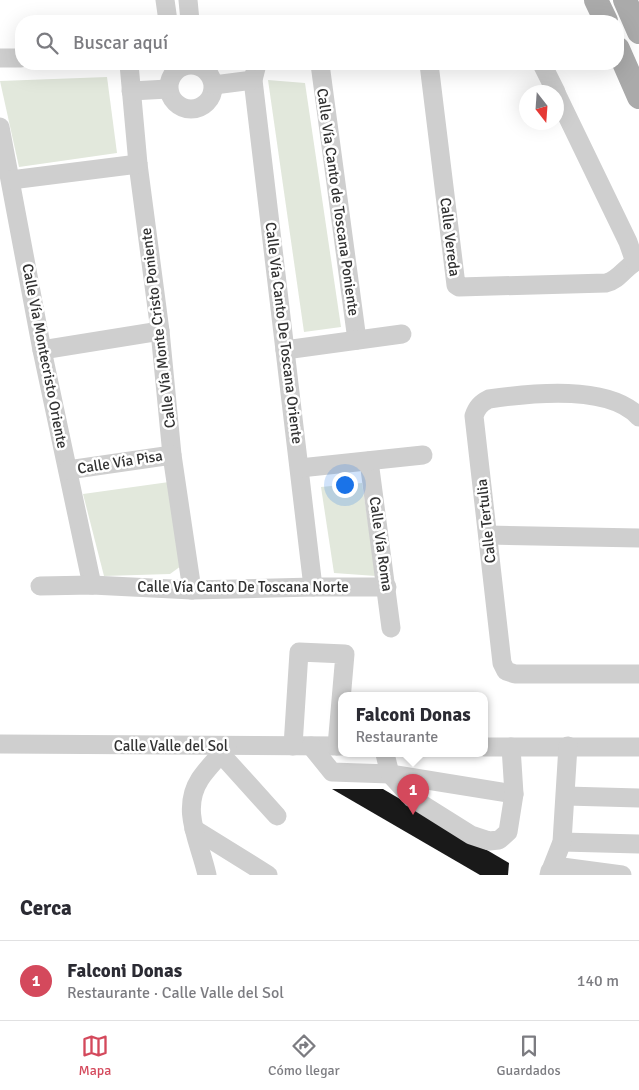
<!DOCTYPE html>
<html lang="es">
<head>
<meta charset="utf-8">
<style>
  body { margin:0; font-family:Signika,sans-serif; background:#f2f2f3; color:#2b2b33 }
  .compass { position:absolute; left:519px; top:85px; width:45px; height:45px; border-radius:50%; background:#fff; box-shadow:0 5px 20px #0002; rotate:163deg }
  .you { position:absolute; left:344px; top:484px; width:18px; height:18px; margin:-12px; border:4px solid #fff; border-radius:50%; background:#1a73e8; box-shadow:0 0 0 8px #1a73e833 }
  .badge { display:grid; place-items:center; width:32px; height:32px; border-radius:50%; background:#d4495c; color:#fff; font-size:16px; font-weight:700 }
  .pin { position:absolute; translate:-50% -41px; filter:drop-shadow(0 1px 2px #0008) }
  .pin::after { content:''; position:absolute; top:26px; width:18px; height:15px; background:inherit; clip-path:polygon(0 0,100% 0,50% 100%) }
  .popup { position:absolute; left:338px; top:692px; width:150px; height:65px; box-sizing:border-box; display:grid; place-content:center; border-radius:10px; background:#fff; filter:drop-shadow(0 1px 4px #0005); font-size:16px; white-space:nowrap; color:#7c7c81 }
  .popup b { font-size:19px; color:#2b2b33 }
  .popup::after { content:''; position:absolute; left:50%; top:100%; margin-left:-10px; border:10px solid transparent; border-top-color:#fff }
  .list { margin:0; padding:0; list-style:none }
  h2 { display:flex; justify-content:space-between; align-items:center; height:65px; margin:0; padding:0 20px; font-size:21px }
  h2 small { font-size:16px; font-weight:400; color:#7c7c81 }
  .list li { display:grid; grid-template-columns:32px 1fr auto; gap:15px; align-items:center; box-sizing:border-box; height:80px; padding:0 20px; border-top:1px solid #e1e1e2 }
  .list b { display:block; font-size:19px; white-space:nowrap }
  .list p { margin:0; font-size:16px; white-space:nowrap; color:#7c7c81 }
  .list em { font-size:16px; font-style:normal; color:#7c7c81 }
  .icon { flex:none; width:28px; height:28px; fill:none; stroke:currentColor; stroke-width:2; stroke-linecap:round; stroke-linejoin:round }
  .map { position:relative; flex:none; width:639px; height:875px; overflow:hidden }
  .search { position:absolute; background:#fff; box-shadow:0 5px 20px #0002; left:15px; right:15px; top:15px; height:55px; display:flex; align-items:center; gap:12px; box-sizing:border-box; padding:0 18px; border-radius:20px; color:#7c7c81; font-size:19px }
  .sheet { height:145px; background:#fff }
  nav { display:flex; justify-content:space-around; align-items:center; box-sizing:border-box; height:70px; border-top:1px solid #e1e1e2; background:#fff; font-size:14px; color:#7c7c81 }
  nav a { display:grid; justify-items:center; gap:2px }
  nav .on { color:#d4495c }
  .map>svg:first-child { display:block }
</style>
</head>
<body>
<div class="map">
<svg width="639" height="875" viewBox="0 0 639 875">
  <rect width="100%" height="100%" fill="#fff"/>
  <g fill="#e2e8dc">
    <path d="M107 77 117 153 19 167 0 81Z"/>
    <path d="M268 80 305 83 341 327 304 332Z"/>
    <path d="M169 482 181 566 170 574 104 576 83 494Z"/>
    <path d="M362 483 376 576 334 573 321 487Z"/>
  </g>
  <path fill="#191919" d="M332 789H383L509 863 508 875H480Z"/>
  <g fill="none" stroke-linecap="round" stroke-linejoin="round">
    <g stroke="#cfcfcf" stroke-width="19">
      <path d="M165 0 168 21"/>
      <path d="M188 0 190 21"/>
      <path d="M0 58H21"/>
      <path d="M129 64 138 164 160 331 172 455 192 590"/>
      <path d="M257 64 253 80 313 587"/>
      <path d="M320 64 357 340"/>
      <path d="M429 64 456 285 459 287 606 283C620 280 626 265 639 260"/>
      <path d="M542 64 556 92"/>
      <circle cx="191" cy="87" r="22"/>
      <path d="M214 85 253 80"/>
      <path d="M131 91 168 89"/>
      <path d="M556 93 628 242 635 262"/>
      <path d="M0 127 42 350 92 585"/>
      <path d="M11 180 138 164"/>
      <path d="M42 350 160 331"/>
      <path d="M285 350 402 334"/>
      <path d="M639 417C609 384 530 393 489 399 481 403 477 407 474 416L502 663 506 671 515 674H639"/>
      <path d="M369 461 391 628"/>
      <path d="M300 468 423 455"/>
      <path d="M68 470 172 455"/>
      <path d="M488 535 639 538"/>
      <path d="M40 586 92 585 192 590 313 587H387"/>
      <path d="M0 744 342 746"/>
      <path d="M293 746 299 652 345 654 337 746"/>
      <path d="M311 746 332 772 390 774 514 794"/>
      <path d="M484 747H639"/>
      <path d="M221 754 277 816"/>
      <path d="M385 754 390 774 412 798 471 835 489 841 499 840 508 832 514 794 511 747"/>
      <path d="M566 796 639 798"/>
      <path d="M194 829 268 875"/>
      <path d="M562 842 639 844"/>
      <path d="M550 871 562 867 622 875"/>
      <path d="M207 875C200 842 180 810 200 779 208 767 219 757 227 746"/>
      <path d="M549 875 562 842 568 746"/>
    </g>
    <g stroke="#aaa" stroke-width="24">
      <path d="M596 0 606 21"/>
      <path d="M625 0 639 32"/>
      <path d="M618 49 639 97"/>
    </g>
  </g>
  <g text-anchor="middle" stroke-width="5" stroke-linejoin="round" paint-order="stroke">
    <g font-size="15" fill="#323232" stroke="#fff">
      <text transform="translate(338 202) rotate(82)" y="5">Calle Vía Canto de Toscana Poniente</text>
      <text transform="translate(450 237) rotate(83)" y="5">Calle Vereda</text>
      <text transform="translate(158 328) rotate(-97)" y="5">Calle Vía Monte Cristo Poniente</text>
      <text transform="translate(284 333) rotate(83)" y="5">Calle Vía Canto De Toscana Oriente</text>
      <text transform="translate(45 356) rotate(79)" y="5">Calle Vía Montecristo Oriente</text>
      <text transform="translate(120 462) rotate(-9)" y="5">Calle Vía Pisa</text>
      <text transform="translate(486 521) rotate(-96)" y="5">Calle Tertulia</text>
      <text transform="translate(381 544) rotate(82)" y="5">Calle Vía Roma</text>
      <text x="243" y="592">Calle Vía Canto De Toscana Norte</text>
      <text x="171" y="751">Calle Valle del Sol</text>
    </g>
  </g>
</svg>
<svg class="compass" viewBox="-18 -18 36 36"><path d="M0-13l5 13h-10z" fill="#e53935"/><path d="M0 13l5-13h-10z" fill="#7c7c81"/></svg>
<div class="you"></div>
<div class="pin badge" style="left:413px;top:815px">1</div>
<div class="popup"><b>Falconi Donas</b>Restaurante</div>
<div class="search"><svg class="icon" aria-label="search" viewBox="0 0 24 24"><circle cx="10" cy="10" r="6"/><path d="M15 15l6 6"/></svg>Buscar aquí</div>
</div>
<section class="sheet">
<h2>Cerca<small></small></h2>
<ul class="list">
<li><span class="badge">1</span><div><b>Falconi Donas</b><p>Restaurante · Calle Valle del Sol</p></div><em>140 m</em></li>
</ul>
</section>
<nav>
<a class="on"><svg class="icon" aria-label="map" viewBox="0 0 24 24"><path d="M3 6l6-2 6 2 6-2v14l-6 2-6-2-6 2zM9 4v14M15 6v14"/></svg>Mapa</a>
<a><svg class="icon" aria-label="directions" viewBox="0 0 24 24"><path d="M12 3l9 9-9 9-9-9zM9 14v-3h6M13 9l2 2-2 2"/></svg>Cómo llegar</a>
<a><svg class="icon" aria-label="saved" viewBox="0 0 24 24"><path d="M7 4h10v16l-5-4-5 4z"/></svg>Guardados</a>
</nav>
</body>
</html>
